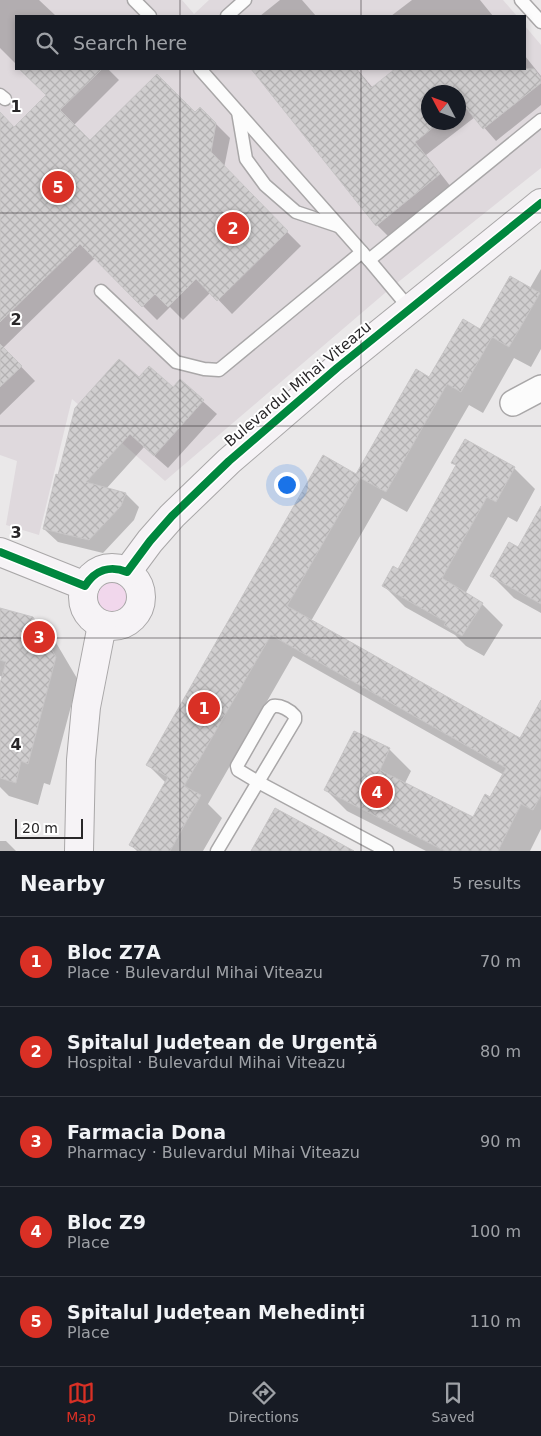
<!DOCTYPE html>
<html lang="en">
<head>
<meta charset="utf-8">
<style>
  body { margin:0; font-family:"DejaVu Sans",sans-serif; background:#20242c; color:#f1f3f6 }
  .compass { position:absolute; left:421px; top:85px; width:45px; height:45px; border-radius:50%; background:#171b24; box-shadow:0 2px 8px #0003; rotate:311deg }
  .scale { position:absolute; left:15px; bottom:12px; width:68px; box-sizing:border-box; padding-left:5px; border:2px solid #292729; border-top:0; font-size:14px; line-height:18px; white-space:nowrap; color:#292729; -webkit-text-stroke:4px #fff; paint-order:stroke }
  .you { position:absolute; left:286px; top:484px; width:18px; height:18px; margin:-12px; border:4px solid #fff; border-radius:50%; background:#1a73e8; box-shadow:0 0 0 8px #1a73e833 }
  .badge { display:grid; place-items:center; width:32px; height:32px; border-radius:50%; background:#d93025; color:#fff; font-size:16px; font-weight:700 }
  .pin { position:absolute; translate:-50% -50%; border:2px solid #fff; box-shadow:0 1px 5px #0006 }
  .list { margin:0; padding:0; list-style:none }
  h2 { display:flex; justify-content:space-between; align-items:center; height:65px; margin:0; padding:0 20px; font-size:21px }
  h2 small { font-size:16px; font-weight:400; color:#9ea1a6 }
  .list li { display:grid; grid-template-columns:32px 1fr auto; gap:15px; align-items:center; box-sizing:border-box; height:90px; padding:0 20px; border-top:1px solid #363941 }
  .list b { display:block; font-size:19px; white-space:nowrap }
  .list p { margin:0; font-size:16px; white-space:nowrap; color:#9ea1a6 }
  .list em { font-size:16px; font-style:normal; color:#9ea1a6 }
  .icon { flex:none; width:28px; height:28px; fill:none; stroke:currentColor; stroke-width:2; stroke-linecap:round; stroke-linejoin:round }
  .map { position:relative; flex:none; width:541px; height:851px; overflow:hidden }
  .search { position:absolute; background:#171b24; box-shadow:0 2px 8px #0003; left:15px; right:15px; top:15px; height:55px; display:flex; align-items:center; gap:12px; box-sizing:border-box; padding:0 18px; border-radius:0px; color:#9ea1a6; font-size:19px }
  .sheet { height:515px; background:#171b24 }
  nav { display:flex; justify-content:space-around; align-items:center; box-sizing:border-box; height:70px; border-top:1px solid #363941; background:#171b24; font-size:14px; color:#9ea1a6 }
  nav a { display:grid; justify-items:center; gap:2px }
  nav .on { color:#d93025 }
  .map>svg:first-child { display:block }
</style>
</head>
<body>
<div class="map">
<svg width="541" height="851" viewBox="0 0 541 851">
  <defs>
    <pattern id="building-cross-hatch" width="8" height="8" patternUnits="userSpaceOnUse" patternTransform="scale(1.25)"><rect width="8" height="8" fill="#d0cecf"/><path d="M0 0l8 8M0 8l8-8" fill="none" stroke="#b3b1b2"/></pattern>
  </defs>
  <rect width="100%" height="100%" fill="#eae8e9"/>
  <path fill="#dfd9dd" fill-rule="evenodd" d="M0 0H182L194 14 209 0H503L517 16H16V69H525V26L541 45V168L392 287 165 481 72 399 39 535 6 525 17 461 0 455ZM428 92H458V122H428Z"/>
  <circle fill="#f1d7ec" cx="114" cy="597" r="16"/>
  <g fill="#0003" fill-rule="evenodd">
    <path d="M0 0H39L56 16H16V64L0 48Z"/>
    <path d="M280 0H302L316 16H260Z"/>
    <path d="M412 0H480L493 16H391Z"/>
    <path d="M525 56 541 76V105L496 141 475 117 426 155 451 187 389 237 377 225 252 69H357L373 88 397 69H525ZM428 92H458V122H428Z"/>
    <path d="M21 69H108L119 80 74 125 90 141 195 114 200 108 230 138 224 168 301 246 232 314 211 292 183 320 170 307 157 320 95 258 3 348 35 381 0 415V114L15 128 48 95Z"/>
    <path d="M541 269V349L531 367 514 358 483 413 469 405 407 512 382 498 311 621 520 739 541 702V829L530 851H426L347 811 326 790 355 732 390 750 411 771 405 783 474 818 490 799 504 775 293 656 208 804 222 818 203 851H137L131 845 166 783 148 765 356 475 430 379 480 330 530 288Z"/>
    <path d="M139 379 173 389 180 381 217 414 168 468 144 447 106 489 126 494 139 507 134 520 103 553 58 542 44 529 58 476Z"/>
    <path d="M453 463 514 468 535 489 517 522 508 517 465 594 482 604 503 625 484 656 466 646 455 635 405 607 384 586 399 571 457 467Z"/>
    <path d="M541 509V613L514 598 492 576 519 549Z"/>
    <path d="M0 609 32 618 55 641 78 680 50 785 44 783 38 805 9 796 0 787V688L3 677 0 676Z"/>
    <path d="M0 841H6L16 851H0Z"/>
  </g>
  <g fill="url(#building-cross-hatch)" stroke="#c7c5c6">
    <path d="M19 69H102L60 110 90 140 157 74 195 112 200 107 216 123 211 152 288 231 217 301 196 279 168 307 155 294 142 307 80 244 0 322V112L14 127 46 95Z"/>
    <path d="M251 69H356L371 88 395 69H534L541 78V83L483 129 463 104 458 108V92H428V122H440L415 142 440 174 376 226Z"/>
    <path d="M510 276 540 293 509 347 492 337 461 392 447 384 386 492 360 478 287 606 520 738 541 700V795L533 810 521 804 498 851H445L324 790 354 731 390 748 380 770 473 817 485 794 490 797 506 768 271 635 184 786 201 795 170 851H140L129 845 168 777 146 765 323 455 356 474 416 369 429 377 463 319 480 329Z"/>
    <path d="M0 344 22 366 0 387Z"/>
    <path d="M119 359 139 377 149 366 173 387 180 379 204 400 154 456 130 434 86 482 126 493 121 506 89 540 43 529 56 474 58 475 75 408Z"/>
    <path d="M465 439 515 467 496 502 487 497 442 578 483 603 462 636 444 625 446 622 382 586 393 566 398 569 456 465 451 463Z"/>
    <path d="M541 506V604L490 576 509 542 518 547Z"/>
    <path d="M0 608 33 617 56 657 28 764 21 761 16 783 0 778V683L6 662 0 660Z"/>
    <path d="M275 808 354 851H251Z"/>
  </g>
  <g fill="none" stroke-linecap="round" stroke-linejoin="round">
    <g stroke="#a9a7a8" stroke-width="15">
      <g id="lane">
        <path d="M134 0 150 16"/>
        <path d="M521 0 541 22"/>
        <path d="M227 16 245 0"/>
        <path d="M200 69 369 260 410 309"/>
        <path d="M0 95 5 99"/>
        <path d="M238 112 246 159 265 185 296 212 338 226"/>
        <path d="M369 260 541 120"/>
        <path d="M101 291 176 362 204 369 219 370 362 252"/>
        <path d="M273 706C281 705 290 710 295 716V720L258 782 238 770 237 766 269 710Z"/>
        <path d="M217 851 258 782 387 851"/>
      </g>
    </g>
    <g stroke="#a9a7a8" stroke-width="28">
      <path id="street" d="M513 403 541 388"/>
    </g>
    <g stroke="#a9a7a8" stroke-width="30">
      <g id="secondary">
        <path d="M0 552 85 586"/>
        <circle cx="112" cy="597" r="29"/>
        <path d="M127 572 150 541 172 516 229 461 337 368 541 203"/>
        <path d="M79 851 81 760 86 707 102 625"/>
      </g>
    </g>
    <use href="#lane" stroke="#fcfcfc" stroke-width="12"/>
    <use href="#street" stroke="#fcfcfc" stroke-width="25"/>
    <use href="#secondary" stroke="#f6f3f6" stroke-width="28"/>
    <g stroke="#fff" stroke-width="11">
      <path id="cycleway" d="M0 552 85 586C95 570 110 565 127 572L150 541 172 516 229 461 337 368 541 203"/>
    </g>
    <use href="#cycleway" stroke="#00873e" stroke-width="8"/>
  </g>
  <path fill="none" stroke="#292729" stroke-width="1" stroke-opacity="0.55" d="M180 0V16M361 0V16M180 69V851M361 69V851M0 213H541M0 426H541M0 638H541"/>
  <g text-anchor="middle" stroke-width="4" stroke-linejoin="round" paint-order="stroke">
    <g font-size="15" fill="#292729" stroke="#fff">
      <text transform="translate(298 384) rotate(-40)" y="5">Bulevardul Mihai Viteazu</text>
    </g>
  </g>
  <g font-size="16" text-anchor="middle" font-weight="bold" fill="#292729" stroke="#fff" stroke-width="4" stroke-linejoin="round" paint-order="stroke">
    <text x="16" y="112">1</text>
    <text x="16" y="325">2</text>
    <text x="16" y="538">3</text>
    <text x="16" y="750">4</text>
  </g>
</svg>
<svg class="compass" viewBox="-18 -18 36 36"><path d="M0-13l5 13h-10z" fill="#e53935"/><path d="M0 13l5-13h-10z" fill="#9ea1a6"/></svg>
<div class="scale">20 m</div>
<div class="you"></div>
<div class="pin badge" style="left:204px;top:708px">1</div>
<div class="pin badge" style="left:233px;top:228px">2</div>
<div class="pin badge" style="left:39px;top:637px">3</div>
<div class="pin badge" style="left:377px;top:792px">4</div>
<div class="pin badge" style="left:58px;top:187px">5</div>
<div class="search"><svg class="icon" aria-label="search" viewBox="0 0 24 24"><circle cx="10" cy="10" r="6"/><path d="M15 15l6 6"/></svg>Search here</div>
</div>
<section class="sheet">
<h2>Nearby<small>5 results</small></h2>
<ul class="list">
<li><span class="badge">1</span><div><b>Bloc Z7A</b><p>Place · Bulevardul Mihai Viteazu</p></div><em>70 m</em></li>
<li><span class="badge">2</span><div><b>Spitalul Județean de Urgență</b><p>Hospital · Bulevardul Mihai Viteazu</p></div><em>80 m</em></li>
<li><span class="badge">3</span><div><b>Farmacia Dona</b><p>Pharmacy · Bulevardul Mihai Viteazu</p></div><em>90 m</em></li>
<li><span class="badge">4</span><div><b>Bloc Z9</b><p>Place</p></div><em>100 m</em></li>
<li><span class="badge">5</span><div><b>Spitalul Județean Mehedinți</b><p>Place</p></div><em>110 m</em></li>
</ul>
</section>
<nav>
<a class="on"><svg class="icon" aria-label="map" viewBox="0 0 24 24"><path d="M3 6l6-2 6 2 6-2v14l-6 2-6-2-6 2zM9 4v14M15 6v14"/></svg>Map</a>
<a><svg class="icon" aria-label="directions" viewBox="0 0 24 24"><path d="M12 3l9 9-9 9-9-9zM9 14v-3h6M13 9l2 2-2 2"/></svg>Directions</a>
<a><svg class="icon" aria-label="saved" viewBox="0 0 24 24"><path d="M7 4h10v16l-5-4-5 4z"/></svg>Saved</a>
</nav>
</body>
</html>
